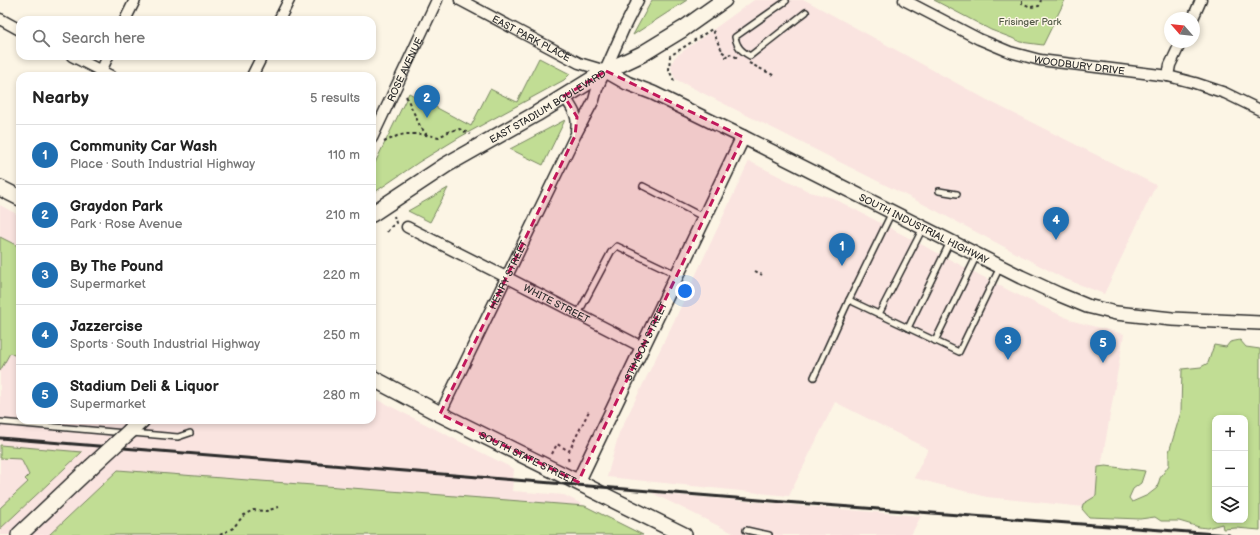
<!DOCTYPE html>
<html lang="en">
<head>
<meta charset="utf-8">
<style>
  body { margin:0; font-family:"Balsamiq Sans",sans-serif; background:#f2f2f2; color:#222 }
  .controls { position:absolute; right:12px; bottom:12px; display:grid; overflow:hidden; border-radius:8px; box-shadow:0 2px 6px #0003 }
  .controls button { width:36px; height:36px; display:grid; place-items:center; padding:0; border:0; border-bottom:1px solid #e0e0e0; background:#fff; color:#222; font:20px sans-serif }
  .compass { position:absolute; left:1164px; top:12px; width:36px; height:36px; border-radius:50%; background:#fff; box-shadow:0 2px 6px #0003; rotate:298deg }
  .you { position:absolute; left:685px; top:291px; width:14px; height:14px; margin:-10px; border:3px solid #fff; border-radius:50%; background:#1a73e8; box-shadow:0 0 0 6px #1a73e833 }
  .badge { display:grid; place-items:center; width:26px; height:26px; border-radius:50%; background:#1f6fb2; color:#fff; font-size:13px; font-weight:700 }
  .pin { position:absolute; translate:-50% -33px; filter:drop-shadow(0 1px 2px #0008) }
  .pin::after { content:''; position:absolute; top:21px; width:14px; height:12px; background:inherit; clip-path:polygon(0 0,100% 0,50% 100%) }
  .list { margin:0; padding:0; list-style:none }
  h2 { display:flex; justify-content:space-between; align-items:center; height:52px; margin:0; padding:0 16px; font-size:17px }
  h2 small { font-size:13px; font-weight:400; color:#767676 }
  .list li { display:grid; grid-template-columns:26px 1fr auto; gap:12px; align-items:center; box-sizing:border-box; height:60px; padding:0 16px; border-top:1px solid #e0e0e0 }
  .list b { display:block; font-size:15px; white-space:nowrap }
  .list p { margin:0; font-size:13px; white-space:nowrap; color:#767676 }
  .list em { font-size:13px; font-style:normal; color:#767676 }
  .icon { flex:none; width:22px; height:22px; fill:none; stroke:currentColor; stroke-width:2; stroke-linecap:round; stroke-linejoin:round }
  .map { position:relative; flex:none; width:1260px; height:535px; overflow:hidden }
  .search { position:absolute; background:#fff; box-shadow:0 2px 6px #0003; left:16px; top:16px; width:360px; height:44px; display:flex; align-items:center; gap:10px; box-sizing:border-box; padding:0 14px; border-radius:12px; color:#767676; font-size:15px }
  .panel { position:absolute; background:#fff; box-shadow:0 2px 6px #0003; left:16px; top:72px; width:360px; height:352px; border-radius:12px }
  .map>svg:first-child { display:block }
</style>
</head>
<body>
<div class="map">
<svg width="1260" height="535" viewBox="0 0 1260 535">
  <rect width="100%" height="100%" fill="#fcf5e5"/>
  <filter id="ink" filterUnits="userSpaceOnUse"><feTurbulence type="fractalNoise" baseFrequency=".025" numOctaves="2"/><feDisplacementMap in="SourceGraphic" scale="8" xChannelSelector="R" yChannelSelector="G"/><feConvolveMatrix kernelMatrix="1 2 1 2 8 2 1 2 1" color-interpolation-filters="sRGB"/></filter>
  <g filter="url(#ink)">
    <g fill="#fae4e0">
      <path d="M754 0H805L991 102 1156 185 1104 294 1063 278 925 205 675 79 671 67 672 62 675 57Z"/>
      <path d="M749 161 810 192 833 198 1010 291 1073 321 1124 334 1094 508 987 497 914 478 928 449 835 402 789 496 607 477 619 433 677 315Z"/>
      <path d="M0 205 20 216V420H372V397L514 469 512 491 564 495 643 535H0Z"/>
      <path d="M652 493 921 516 911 535H737Z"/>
    </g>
    <g fill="#c1dd94" stroke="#768460" fill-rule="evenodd">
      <path d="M652 0H687L633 35Z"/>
      <path d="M934 0H1065L1043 45 1020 42 1012 38 991 30Z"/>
      <path d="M539 58 570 74 564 80 460 137 419 162 372 194V169L409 93 471 126 490 89 517 102Z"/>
      <path d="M565 120 543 165 510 149Z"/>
      <path d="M448 188 430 222 408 211Z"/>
      <path d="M0 237 20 247V358L10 353 0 371Z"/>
      <path d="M1240 340 1246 347 1260 349V530L1236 528 1223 529 1222 524 1207 528 1199 527 1179 521H1161L1155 517 1140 519 1089 517 1082 509 1083 504 1096 496 1098 467 1106 466 1145 471 1141 483 1133 489 1129 498 1132 502 1148 495 1157 488 1160 478 1169 465V452L1181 412 1182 369 1201 367 1208 363 1214 345 1226 347 1230 342ZM1215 418H1245V520H1215Z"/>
      <path d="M0 445 82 452 0 529V508L28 482 25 479 29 475 21 459 0 458Z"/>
      <path d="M118 470 585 506 643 535H49Z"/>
    </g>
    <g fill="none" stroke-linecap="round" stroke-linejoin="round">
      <g stroke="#2b2b2b" stroke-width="8">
        <g id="service">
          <path d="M786 1 735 37C737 47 741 51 750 56L806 12"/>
          <path d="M643 186 703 217"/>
          <path d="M939 191 957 194"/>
          <path d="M849 300 959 352 1000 267"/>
          <path d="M578 314 611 252 617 246 676 274"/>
          <path d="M879 314 923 228"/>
          <path d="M908 328 950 242"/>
          <path d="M935 341 977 255"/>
          <path d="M814 377 849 300 892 212"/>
          <path d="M0 422 125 433"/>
          <path d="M132 433 178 437 190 433"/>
          <path d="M746 530 769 535"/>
        </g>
      </g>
      <g stroke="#2b2b2b" stroke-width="13">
        <g id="minor">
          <path id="s1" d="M460 0 579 63 606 71"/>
          <path id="s2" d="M904 0 979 39 1010 52 1040 60 1168 76 1195 83 1225 93 1260 110"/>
          <path d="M1193 18 1201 0"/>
          <path d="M0 19 20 30"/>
          <path d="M125 20 135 0"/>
          <path d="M279 20 289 0"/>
          <path d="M72 56 111 76"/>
          <path d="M99 76 108 56"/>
          <path d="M252 76 262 56"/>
          <path d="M1168 76 1170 65 1181 42"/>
          <path d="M564 96C572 108 579 116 576 130"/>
          <path id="s3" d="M372 138 437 0"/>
          <path id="s4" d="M407 227 506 277 642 347"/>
          <path id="s5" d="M440 414 575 136 594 100 597 89 624 28 638 0"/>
        </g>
      </g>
      <g stroke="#2b2b2b" stroke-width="16">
        <g id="tertiary">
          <path id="s6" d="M606 71 627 83 653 93 743 137 1021 277 1058 294 1087 306 1116 313 1172 319 1260 323"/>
          <path id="s7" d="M578 482 743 137"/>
        </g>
      </g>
      <g stroke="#2b2b2b" stroke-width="18">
        <g id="secondary">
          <path d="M0 188 20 198"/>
          <path id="s8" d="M372 214 446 165 536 114 606 71 642 54 683 29 724 0"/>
          <path id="s9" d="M372 378 440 414 684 535"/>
          <path d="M130 431 142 420"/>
          <path d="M19 535 91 467"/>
        </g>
      </g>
      <g stroke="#2b2b2b" stroke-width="2" stroke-dasharray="3 3" stroke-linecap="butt">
        <path d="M1022 1V3L1031 7 1039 6 1041 0"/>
        <path d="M749 63 775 76"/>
        <path d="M674 81 669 70 670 56 712 29C716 36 717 43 722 50L721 51 727 55 726 57 730 54 738 58"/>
        <path d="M406 96 420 126 427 135"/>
        <path d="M384 142 397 136 405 134H420L439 137 450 131 459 129 470 134"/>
        <path d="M387 232 391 227 396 223 394 216"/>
        <path d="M755 271 762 275"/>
        <path d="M552 454 557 444 569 451 589 411"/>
        <path d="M568 458 569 463"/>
        <path d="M220 535 233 528 244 515 253 510 266 511 279 507"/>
      </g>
      <use href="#service" stroke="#fcf5e5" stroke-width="5"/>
      <use href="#minor" stroke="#fcf5e5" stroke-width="10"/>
      <use href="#tertiary" stroke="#fcf5e5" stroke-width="13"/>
      <use href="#secondary" stroke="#fcf5e5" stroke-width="15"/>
      <path stroke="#2b2b2b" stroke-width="3" d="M0 438 784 502 1229 535"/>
      <g stroke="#2b2b2b" stroke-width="18" stroke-linecap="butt">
        <path id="secondary-bridge" d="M91 467 130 431"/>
      </g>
      <use href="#secondary-bridge" stroke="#fcf5e5" stroke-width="15"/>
    </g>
  </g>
  <path fill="#c2185b" fill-opacity="0.2" stroke="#c2185b" stroke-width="3" stroke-dasharray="8 5" stroke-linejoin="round" d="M606 71 743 137 578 482 440 414 575 136 577 117 564 96Z"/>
  <g text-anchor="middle" stroke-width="3" stroke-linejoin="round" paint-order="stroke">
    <g font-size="10" fill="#505845" stroke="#fcf5e5">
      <text x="1030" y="25">Frisinger Park</text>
    </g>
    <g font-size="10" fill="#2b2b2b" stroke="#fcf5e5">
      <text dy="4" stroke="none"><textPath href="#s1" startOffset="81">EAST PARK PLACE</textPath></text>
      <text dy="4" stroke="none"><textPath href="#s2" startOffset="189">WOODBURY DRIVE</textPath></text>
      <text dy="4" stroke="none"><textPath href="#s3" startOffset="76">ROSE AVENUE</textPath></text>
      <text dy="4" stroke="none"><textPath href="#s8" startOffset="206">EAST STADIUM BOULEVARD</textPath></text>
      <text dy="4" stroke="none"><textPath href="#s6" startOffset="355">SOUTH INDUSTRIAL HIGHWAY</textPath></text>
      <text dy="4" stroke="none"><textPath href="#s5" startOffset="155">HENRY STREET</textPath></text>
      <text dy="4" stroke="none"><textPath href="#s4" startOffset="168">WHITE STREET</textPath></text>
      <text dy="4" stroke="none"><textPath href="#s7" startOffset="156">STIMSON STREET</textPath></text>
      <text dy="4" stroke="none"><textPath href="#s9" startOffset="175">SOUTH STATE STREET</textPath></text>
    </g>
  </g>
</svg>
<div class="controls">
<button>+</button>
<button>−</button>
<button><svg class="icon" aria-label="layers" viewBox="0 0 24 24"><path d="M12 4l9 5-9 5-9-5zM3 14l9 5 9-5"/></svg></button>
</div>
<svg class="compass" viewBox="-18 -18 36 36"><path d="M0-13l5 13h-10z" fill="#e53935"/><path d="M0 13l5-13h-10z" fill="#767676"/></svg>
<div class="you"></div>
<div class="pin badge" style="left:842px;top:266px">1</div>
<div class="pin badge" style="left:427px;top:118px">2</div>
<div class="pin badge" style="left:1008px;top:360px">3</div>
<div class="pin badge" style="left:1056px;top:240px">4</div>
<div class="pin badge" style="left:1103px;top:363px">5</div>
<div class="search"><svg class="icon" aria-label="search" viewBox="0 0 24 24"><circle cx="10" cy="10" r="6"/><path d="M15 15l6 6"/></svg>Search here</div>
<section class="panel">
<h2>Nearby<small>5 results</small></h2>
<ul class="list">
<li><span class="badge">1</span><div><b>Community Car Wash</b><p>Place · South Industrial Highway</p></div><em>110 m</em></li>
<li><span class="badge">2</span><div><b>Graydon Park</b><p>Park · Rose Avenue</p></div><em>210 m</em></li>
<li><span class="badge">3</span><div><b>By The Pound</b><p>Supermarket</p></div><em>220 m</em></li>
<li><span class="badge">4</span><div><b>Jazzercise</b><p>Sports · South Industrial Highway</p></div><em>250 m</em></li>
<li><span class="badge">5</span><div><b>Stadium Deli &amp; Liquor</b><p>Supermarket</p></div><em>280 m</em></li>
</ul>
</section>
</div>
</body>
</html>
